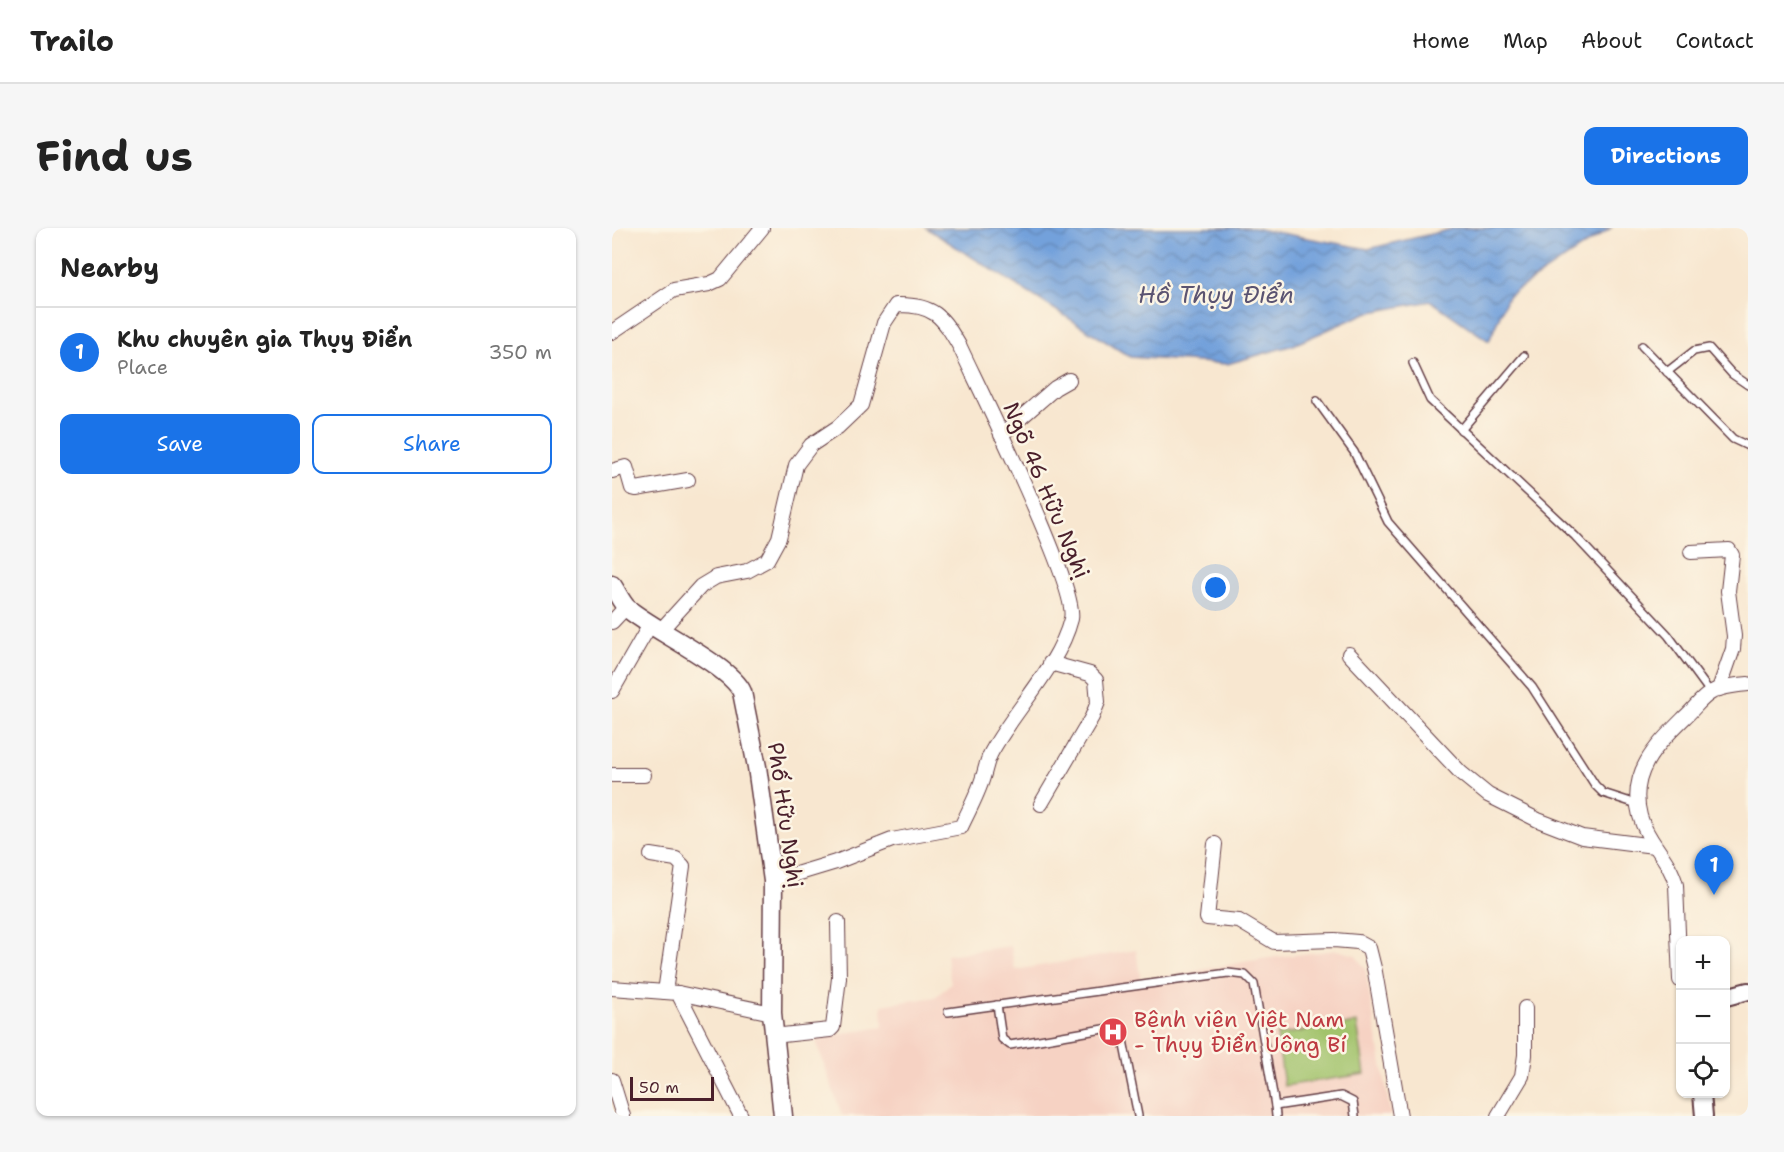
<!DOCTYPE html>
<html lang="en">
<head>
<meta charset="utf-8">
<style>
  body { margin:0; font-family:"Shantell Sans",sans-serif; background:#f6f6f6; color:#222 }
  .controls { position:absolute; right:18px; bottom:18px; display:grid; overflow:hidden; border-radius:12px; box-shadow:0 2px 4px #0004 }
  .controls button { width:54px; height:54px; display:grid; place-items:center; padding:0; border:0; border-bottom:2px solid #e0e0e0; background:#fff; color:#222; font:30px sans-serif }
  .scale { position:absolute; left:18px; bottom:15px; width:84px; box-sizing:border-box; padding-left:6px; border:3px solid #4a1f2b; border-top:0; font-size:16px; line-height:21px; white-space:nowrap; color:#4a1f2b; -webkit-text-stroke:4px #fcf5e5; paint-order:stroke }
  .you { position:absolute; left:604px; top:360px; width:21px; height:21px; margin:-15px; border:4px solid #fff; border-radius:50%; background:#1a73e8; box-shadow:0 0 0 9px #1a73e833 }
  .badge { display:grid; place-items:center; width:39px; height:39px; border-radius:50%; background:#1a73e8; color:#fff; font-size:20px; font-weight:700 }
  .pin { position:absolute; translate:-50% -50px; filter:drop-shadow(0 2px 3px #0008) }
  .pin::after { content:''; position:absolute; top:32px; width:21px; height:18px; background:inherit; clip-path:polygon(0 0,100% 0,50% 100%) }
  .list { margin:0; padding:0; list-style:none }
  h2 { display:flex; justify-content:space-between; align-items:center; height:78px; margin:0; padding:0 24px; font-size:26px }
  h2 small { font-size:20px; font-weight:400; color:#767676 }
  .list li { display:grid; grid-template-columns:39px 1fr auto; gap:18px; align-items:center; box-sizing:border-box; height:90px; padding:0 24px; border-top:2px solid #e0e0e0 }
  .list b { display:block; font-size:22px; white-space:nowrap }
  .list p { margin:0; font-size:20px; white-space:nowrap; color:#767676 }
  .list em { font-size:20px; font-style:normal; color:#767676 }
  .actions { display:flex; gap:12px; padding:18px 24px }
  .actions a { flex:1; padding:14px 0; border:2px solid #1a73e8; border-radius:12px; text-align:center; font-size:21px; color:#1a73e8 }
  .actions .main { background:#1a73e8; color:#fff }
  .icon { flex:none; width:33px; height:33px; fill:none; stroke:currentColor; stroke-width:2; stroke-linecap:round; stroke-linejoin:round }
  .map { position:relative; flex:none; width:1136px; height:888px; overflow:hidden; border-radius:12px }
  header { display:flex; align-items:center; gap:36px; box-sizing:border-box; height:84px; padding:0 30px; background:#fff; border-bottom:2px solid #e0e0e0 }
  header strong { font-size:28px }
  nav { display:flex; gap:33px; margin-inline-start:auto; font-size:21px }
  .intro { display:flex; align-items:center; justify-content:space-between; box-sizing:border-box; height:144px; padding:0 36px }
  h1 { margin:0; font-size:42px }
  .button { padding:15px 27px; border-radius:12px; background:#1a73e8; color:#fff; font-size:21px; font-weight:700 }
  main { display:flex; gap:36px; padding:0 36px }
  aside { flex:1; background:#fff; border-radius:12px; box-shadow:0 2px 4px #0004 }
  .map>svg:first-child { display:block }
</style>
</head>
<body>
<header>
<strong>Trailo</strong>
<nav><a>Home</a><a>Map</a><a>About</a><a>Contact</a></nav>
</header>
<div class="intro"><h1>Find us</h1><a class="button">Directions</a></div>
<main>
<aside>
<h2>Nearby<small></small></h2>
<ul class="list">
<li><span class="badge">1</span><div><b>Khu chuyên gia Thụy Điển</b><p>Place</p></div><em>350 m</em></li>
</ul>
<div class="actions"><a class="main">Save</a><a>Share</a></div>
</aside>
<div class="map">
<svg width="1136" height="888" viewBox="0 0 1136 888">
  <defs>
    <pattern id="water-waves" width="16" height="10" patternUnits="userSpaceOnUse" patternTransform="scale(1.5)"><rect width="16" height="10" fill="#73a1db"/><path d="M0 5q4-4 8 0t8 0" fill="none" stroke="#6083b2"/></pattern>
  </defs>
  <rect width="100%" height="100%" fill="#fcf5e5"/>
  <filter id="ink" filterUnits="userSpaceOnUse"><feTurbulence type="fractalNoise" baseFrequency=".0167" numOctaves="2"/><feDisplacementMap in="SourceGraphic" scale="12" xChannelSelector="R" yChannelSelector="G"/><feConvolveMatrix kernelMatrix="1 2 1 2 8 2 1 2 1" color-interpolation-filters="sRGB"/></filter>
  <filter id="wash" filterUnits="userSpaceOnUse"><feTurbulence type="fractalNoise" baseFrequency=".008" numOctaves="4" result="noise"/><feDisplacementMap in="SourceGraphic" scale="24" xChannelSelector="R" yChannelSelector="G"/><feGaussianBlur stdDeviation="1.35" result="paint"/><feColorMatrix in="noise" values="0 0 0 0 0 0 0 0 0 0 0 0 0 0 0 0 0 1.4 0 .05"/><feComposite in="paint" operator="in"/></filter>
  <g filter="url(#wash)">
    <rect width="100%" height="100%" fill="#f8e7d0"/>
    <path fill="#f6d2c3" d="M399 718 403 742 524 722 529 753 649 731 725 722 743 727 753 740 779 888H230L203 810 271 799 270 777 324 769 339 755 334 727Z"/>
    <path fill="#a2c36c" stroke="#76714c" stroke-width="1.5" d="M745 795 753 846 672 858 665 807Z"/>
    <path fill="url(#water-waves)" stroke="#5e6083" stroke-width="1.5" d="M314 0H641L756 21 844 0H999L896 68 877 113 819 73 754 85 681 117 615 136 518 129Z"/>
  </g>
  <g filter="url(#ink)">
    <g fill="none" stroke-linecap="round" stroke-linejoin="round">
      <g stroke="#643d44" stroke-width="10">
        <g id="service">
          <path d="M1030 118 1121 211 1136 218"/>
          <path d="M801 135 818 172 963 308 1056 407 1098 464"/>
          <path d="M1055 144 1082 123 1097 120 1120 146 1136 157"/>
          <path d="M705 173 742 224 776 294 920 459 983 557 991 565 1025 576"/>
          <path d="M849 202 912 128"/>
          <path d="M385 777 390 811 398 817 503 799 509 802 526 888"/>
          <path d="M336 784 616 745 633 747 642 756 663 878"/>
          <path d="M664 888 663 878 729 868 741 874 743 888"/>
        </g>
      </g>
      <g stroke="#643d44" stroke-width="16">
        <g id="minor">
          <path d="M0 104 62 62 97 56 108 51 150 0"/>
          <path d="M389 207 443 160 457 152"/>
          <path d="M0 243 14 239 20 260 24 261 76 252"/>
          <path d="M1079 324 1117 322 1120 327 1116 363 1122 408 1121 421 1107 461"/>
          <path d="M0 394 14 379"/>
          <path d="M49 402 89 358 104 349 135 343 155 332 167 310 184 237 199 217 226 199 249 177 272 95 284 77C322 76 330 88 348 119 367 160 467 360 459 391 447 438 403 481 380 523 375 531 374 540 371 549 366 566 357 582 349 599L280 612 224 634 161 653"/>
          <path d="M737 426 849 545 876 567 926 592 970 609 1042 618"/>
          <path d="M0 463 39 395"/>
          <path d="M0 547H32"/>
          <path d="M429 576 480 489 486 474 484 452 478 446 438 435"/>
          <path d="M603 616 595 690 627 693 662 714 722 712 746 714 757 720 763 744 788 888"/>
          <path d="M39 627 64 631 71 638 53 764"/>
          <path d="M1068 752 1064 657C1058 631 1035 614 1028 588 1016 544 1045 517 1073 489 1082 481 1090 469 1100 464 1110 458 1125 457 1136 456"/>
          <path d="M0 760 66 765 160 785"/>
          <path d="M66 765 129 888"/>
          <path d="M161 808 218 802 221 799 227 750 226 694"/>
          <path d="M0 852 11 888"/>
          <path d="M886 888 910 848 913 827V780"/>
        </g>
      </g>
      <g stroke="#643d44" stroke-width="20">
        <g id="tertiary">
          <path d="M1114 769 1136 763"/>
          <path d="M1090 866 1092 888"/>
        </g>
      </g>
      <g stroke="#643d44" stroke-width="21">
        <path id="secondary" d="M0 357C5 364 9 374 15 380 39 401 119 438 130 464L145 539 161 653 160 785 171 888"/>
      </g>
      <use href="#service" stroke="#fff" stroke-width="7"/>
      <use href="#minor" stroke="#fff" stroke-width="14"/>
      <use href="#tertiary" stroke="#fff" stroke-width="16"/>
      <use href="#secondary" stroke="#fff" stroke-width="18"/>
    </g>
  </g>
  <defs>
    <g id="hospital-disc" transform="scale(1.5)"><circle r="9.5" fill="#e0444e" stroke="#fcf5e5"/><path d="M-5-5h3v3.5h4V-5h3V5h-3V1.5h-4V5h-3Z" fill="#fff"/></g>
  </defs>
  <g fill-rule="evenodd">
    <use href="#hospital-disc" x="501" y="804"/>
  </g>
  <g text-anchor="middle" stroke-width="5" stroke-linejoin="round" paint-order="stroke">
    <g font-size="22" fill="#4a1f2b" stroke="#fcf5e5">
      <text transform="translate(435 262) rotate(67)" y="8">Ngõ 46 Hữu Nghị</text>
      <text transform="translate(174 587) rotate(82)" y="8">Phố Hữu Nghị</text>
    </g>
    <g font-size="22" fill="#be3a42" stroke="#fcf5e5" text-anchor="start">
      <text x="522" y="799">Bệnh viện Việt Nam<tspan x="522" dy="25">- Thụy Điển Uông Bí</tspan></text>
    </g>
    <g font-size="24" font-style="italic" fill="#5a5371" stroke="#fcf5e5">
      <text x="604" y="75">Hồ Thụy Điển</text>
    </g>
  </g>
</svg>
<div class="controls">
<button>+</button>
<button>−</button>
<button><svg class="icon" aria-label="locate" viewBox="0 0 24 24"><circle cx="12" cy="12" r="6"/><path d="M12 2v4M12 18v4M2 12h4M18 12h4"/></svg></button>
</div>
<div class="scale">50 m</div>
<div class="you"></div>
<div class="pin badge" style="left:1102px;top:667px">1</div>
</div>
</main>
</body>
</html>
